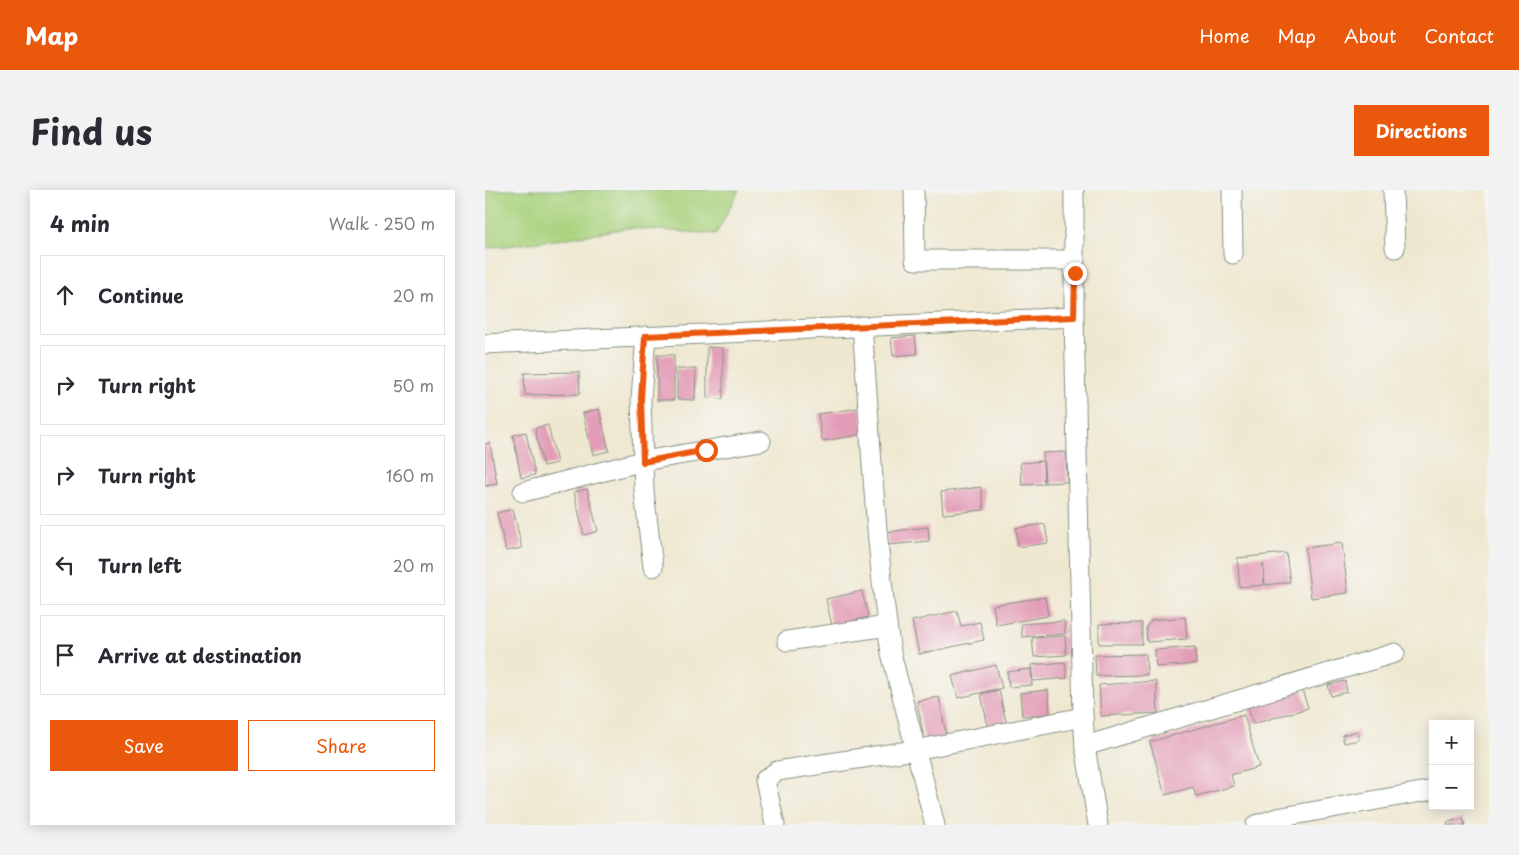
<!DOCTYPE html>
<html lang="en">
<head>
<meta charset="utf-8">
<style>
  body { margin:0; font-family:"Playpen Sans",sans-serif; background:#f2f2f3; color:#2b2b33 }
  .controls { position:absolute; right:15px; bottom:15px; display:grid; overflow:hidden; border-radius:0px; box-shadow:0 2px 12px #0003 }
  .controls button { width:45px; height:45px; display:grid; place-items:center; padding:0; border:0; border-bottom:1px solid #e1e1e2; background:#fff; color:#2b2b33; font:25px sans-serif }
  .stop { position:absolute; width:15px; height:15px; margin:-11px; border:4px solid #ea580c; border-radius:50%; background:#fff }
  .stop.end { background:#ea580c; border-color:#fff; box-shadow:0 1px 5px #0008 }
  .list { margin:0; padding:0; list-style:none }
  h2 { display:flex; justify-content:space-between; align-items:center; height:65px; margin:0; padding:0 20px; font-size:21px }
  h2 small { font-size:16px; font-weight:400; color:#7c7c81 }
  .list li { display:grid; grid-template-columns:32px 1fr auto; gap:15px; align-items:center; box-sizing:border-box; height:80px; margin:0 10px 10px; padding:0 10px; border:1px solid #e1e1e2; border-radius:0px }
  .list b { display:block; font-size:19px; white-space:nowrap }
  .list em { font-size:16px; font-style:normal; color:#7c7c81 }
  .actions { display:flex; gap:10px; padding:15px 20px }
  .actions a { flex:1; padding:11px 0; border:1px solid #ea580c; border-radius:0px; text-align:center; font-size:18px; color:#ea580c }
  .actions .main { background:#ea580c; color:#fff }
  .icon { flex:none; width:28px; height:28px; fill:none; stroke:currentColor; stroke-width:2; stroke-linecap:round; stroke-linejoin:round }
  .map { position:relative; flex:none; width:1004px; height:635px; overflow:hidden; border-radius:0px }
  header { display:flex; align-items:center; gap:30px; box-sizing:border-box; height:70px; padding:0 25px; background:#ea580c; color:#fff }
  header strong { font-size:24px }
  nav { display:flex; gap:28px; margin-inline-start:auto; font-size:18px }
  .intro { display:flex; align-items:center; justify-content:space-between; box-sizing:border-box; height:120px; padding:0 30px }
  h1 { margin:0; font-size:35px }
  .button { padding:12px 22px; border-radius:0px; background:#ea580c; color:#fff; font-size:18px; font-weight:700 }
  main { display:flex; gap:30px; padding:0 30px }
  aside { flex:1; background:#fff; border-radius:0px; box-shadow:0 2px 12px #0003 }
  .map>svg:first-child { display:block }
</style>
</head>
<body>
<header>
<strong>Map</strong>
<nav><a>Home</a><a>Map</a><a>About</a><a>Contact</a></nav>
</header>
<div class="intro"><h1>Find us</h1><a class="button">Directions</a></div>
<main>
<aside>
<h2>4 min<small>Walk · 250 m</small></h2>
<ul class="list">
<li><svg class="icon" aria-label="ahead" viewBox="0 0 24 24"><path d="M12 20V5M6 11l6-6 6 6"/></svg><div><b>Continue</b></div><em>20 m</em></li>
<li><svg class="icon" aria-label="right" viewBox="0 0 24 24"><path d="M7 20v-9h11M14 6l5 5-5 5"/></svg><div><b>Turn right</b></div><em>50 m</em></li>
<li><svg class="icon" aria-label="right" viewBox="0 0 24 24"><path d="M7 20v-9h11M14 6l5 5-5 5"/></svg><div><b>Turn right</b></div><em>160 m</em></li>
<li><svg class="icon" aria-label="left" viewBox="0 0 24 24"><path d="M17 20v-9H6M10 6l-5 5 5 5"/></svg><div><b>Turn left</b></div><em>20 m</em></li>
<li><svg class="icon" aria-label="arrive" viewBox="0 0 24 24"><path d="M6 21V4h12l-3 4 3 4H6"/></svg><div><b>Arrive at destination</b></div></li>
</ul>
<div class="actions"><a class="main">Save</a><a>Share</a></div>
</aside>
<div class="map">
<svg width="1004" height="635" viewBox="0 0 1004 635">
  <rect width="100%" height="100%" fill="#f6f6f2"/>
  <filter id="ink" filterUnits="userSpaceOnUse"><feTurbulence type="fractalNoise" baseFrequency=".02" numOctaves="2"/><feDisplacementMap in="SourceGraphic" scale="10" xChannelSelector="R" yChannelSelector="G"/><feConvolveMatrix kernelMatrix="1 2 1 2 8 2 1 2 1" color-interpolation-filters="sRGB"/></filter>
  <filter id="wash" filterUnits="userSpaceOnUse"><feTurbulence type="fractalNoise" baseFrequency=".0096" numOctaves="4" result="noise"/><feDisplacementMap in="SourceGraphic" scale="20" xChannelSelector="R" yChannelSelector="G"/><feGaussianBlur stdDeviation="1.12" result="paint"/><feColorMatrix in="noise" values="0 0 0 0 0 0 0 0 0 0 0 0 0 0 0 0 0 1.4 0 .05"/><feComposite in="paint" operator="in"/></filter>
  <g filter="url(#wash)">
    <rect width="100%" height="100%" fill="#efe8d1"/>
    <path fill="#a9d27d" stroke="#648858" d="M0 0H254L231 44 143 38 71 50 3 58H0Z"/>
    <g id="blocks">
      <g fill="#e39cb7">
        <path d="M430 146 432 164 408 166 406 148Z"/>
        <path d="M222 157 238 158V209L222 208Z"/>
        <rect x="172" y="165" width="17" height="45"/>
        <path d="M192 179H211L210 210 192 209Z"/>
        <path d="M94 182 95 204 40 205 39 183Z"/>
        <path d="M375 218 380 244 337 251 333 224Z"/>
        <path d="M114 219 124 261 108 265 98 223Z"/>
        <path d="M63 235 72 273 58 276 50 238Z"/>
        <path d="M41 242 50 285 36 288 28 245Z"/>
        <path d="M5 253 12 294 0 296V254Z"/>
        <path d="M581 262 582 292 560 293 558 263Z"/>
        <path d="M558 271 559 294 537 295 535 273Z"/>
        <path d="M496 297 499 320 458 324 456 302Z"/>
        <path d="M102 299 113 341 99 345 89 302Z"/>
        <path d="M28 319 37 358 21 361 12 323Z"/>
        <path d="M560 334 563 353 533 357 531 338Z"/>
        <path d="M443 337 444 351 403 355 402 342Z"/>
        <path d="M857 353 863 403 826 408 820 358Z"/>
        <path d="M801 363 805 392 780 395 778 374 779 395 755 397 752 368Z"/>
        <path d="M377 401 383 427 347 436 341 409Z"/>
        <path d="M560 407 563 426 511 435 508 415Z"/>
        <path d="M472 421 476 436 495 432 499 450 434 464 427 431Z"/>
        <path d="M700 427 702 449 662 452 661 437 667 430Z"/>
        <path d="M579 431 580 444 537 447 536 434Z"/>
        <path d="M657 433V454H614V434Z"/>
        <path d="M580 446 581 465 549 467 547 448Z"/>
        <path d="M710 457 711 474 671 477 670 460Z"/>
        <path d="M661 464 662 485 611 486 610 465Z"/>
        <path d="M580 472 582 488 548 491 546 475Z"/>
        <path d="M511 475 517 498 473 508 467 486Z"/>
        <path d="M546 479 547 495 524 497 522 482Z"/>
        <path d="M671 491 673 523 616 526 614 495Z"/>
        <path d="M860 491 862 502 846 506 843 495Z"/>
        <path d="M514 500 522 537 504 541 496 504Z"/>
        <path d="M563 500 565 524 537 526 535 503Z"/>
        <path d="M817 500 823 518 768 534 763 516Z"/>
        <path d="M454 507 462 550 440 554 432 511Z"/>
        <path d="M759 525 774 577 746 585 749 596 711 606 708 597 680 605 665 552Z"/>
        <path d="M873 541 874 550 859 553 857 545Z"/>
        <path d="M978 628 980 635H963L962 632Z"/>
      </g>
    </g>
  </g>
  <g filter="url(#ink)">
    <use href="#blocks" fill-opacity="0" stroke="#879282" stroke-width="1"/>
    <g fill="none" stroke-linecap="round" stroke-linejoin="round">
      <g stroke="#879282" stroke-width="21">
        <g id="street">
          <path d="M429 0 430 70H590"/>
          <path d="M589 0V127L598 527 600 556 613 635"/>
          <path d="M747 0 748 64"/>
          <path d="M908 0 910 58"/>
          <path d="M377 136C386 245 390 355 406 463L450 635"/>
          <path d="M161 146 156 208 159 301 168 377"/>
          <path d="M0 154 589 127"/>
          <path d="M38 302 158 271 276 251"/>
          <path d="M302 451 402 436"/>
          <path d="M600 556 910 463"/>
          <path d="M290 635 280 590 292 581 430 560 598 527"/>
          <path d="M771 635 792 628 942 601"/>
        </g>
      </g>
      <use href="#street" stroke="#fff" stroke-width="19"/>
    </g>
  </g>
  <g fill="none" stroke-linecap="round" stroke-linejoin="round" filter="url(#ink)">
    <path stroke="#ea580c" stroke-width="6" d="M221 260 158 272 156 208 160 146 589 127 590 83"/>
  </g>
</svg>
<div class="controls">
<button>+</button>
<button>−</button>
</div>
<div class="stop" style="left:221px;top:260px"></div>
<div class="stop end" style="left:590px;top:83px"></div>
</div>
</main>
</body>
</html>
